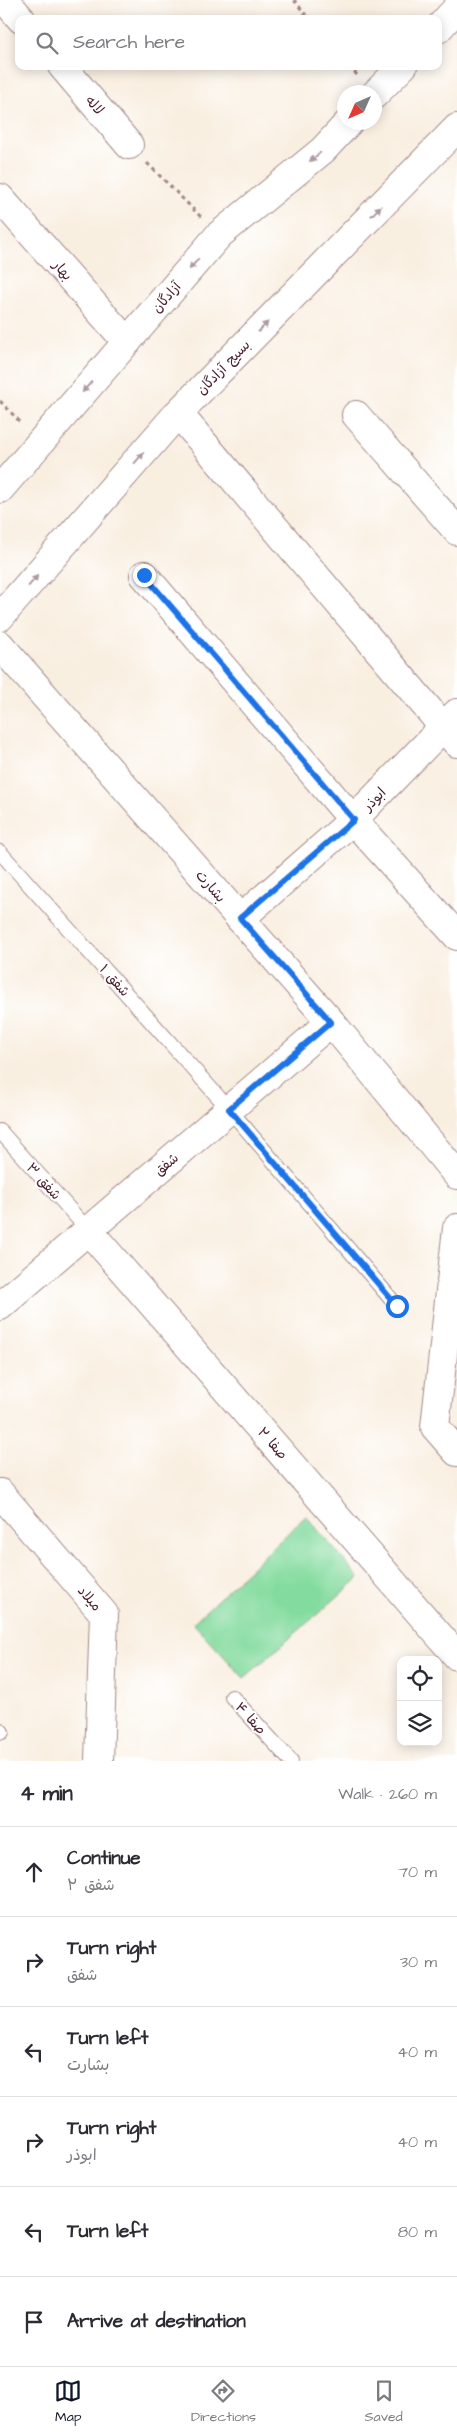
<!DOCTYPE html>
<html lang="en">
<head>
<meta charset="utf-8">
<style>
  body { margin:0; font-family:"Architects Daughter","Playpen Sans Arabic",sans-serif; background:#f7f7f7; color:#2b2b33 }
  .controls { position:absolute; right:15px; bottom:15px; display:grid; overflow:hidden; border-radius:10px; box-shadow:0 2px 12px #0003 }
  .controls button { width:45px; height:45px; display:grid; place-items:center; padding:0; border:0; border-bottom:1px solid #e1e1e2; background:#fff; color:#2b2b33; font:25px sans-serif }
  .compass { position:absolute; left:337px; top:85px; width:45px; height:45px; border-radius:50%; background:#fff; box-shadow:0 2px 12px #0003; rotate:225deg }
  .stop { position:absolute; width:15px; height:15px; margin:-11px; border:4px solid #1a73e8; border-radius:50%; background:#fff }
  .stop.end { background:#1a73e8; border-color:#fff; box-shadow:0 1px 5px #0008 }
  .list { margin:0; padding:0; list-style:none }
  h2 { display:flex; justify-content:space-between; align-items:center; height:65px; margin:0; padding:0 20px; font-size:21px }
  h2 small { font-size:16px; font-weight:400; color:#7c7c81 }
  .list li { display:grid; grid-template-columns:32px 1fr auto; gap:15px; align-items:center; box-sizing:border-box; height:90px; padding:0 20px; border-top:1px solid #e1e1e2 }
  .list b { display:block; font-size:19px; white-space:nowrap }
  .list p { margin:0; font-size:16px; white-space:nowrap; color:#7c7c81 }
  .list em { font-size:16px; font-style:normal; color:#7c7c81 }
  .icon { flex:none; width:28px; height:28px; fill:none; stroke:currentColor; stroke-width:2; stroke-linecap:round; stroke-linejoin:round }
  .map { position:relative; flex:none; width:457px; height:1761px; overflow:hidden }
  .search { position:absolute; background:#fff; box-shadow:0 2px 12px #0003; left:15px; right:15px; top:15px; height:55px; display:flex; align-items:center; gap:12px; box-sizing:border-box; padding:0 18px; border-radius:10px; color:#7c7c81; font-size:19px }
  .sheet { height:605px; background:#fff }
  nav { display:flex; justify-content:space-around; align-items:center; box-sizing:border-box; height:70px; border-top:1px solid #e1e1e2; background:#fff; font-size:14px; color:#7c7c81 }
  nav a { display:grid; justify-items:center; gap:2px }
  nav .on { color:#111827 }
  .map>svg:first-child { display:block }
</style>
</head>
<body>
<div class="map">
<svg width="457" height="1761" viewBox="0 0 457 1761">
  <rect width="100%" height="100%" fill="#fff"/>
  <filter id="ink" filterUnits="userSpaceOnUse"><feTurbulence type="fractalNoise" baseFrequency=".02" numOctaves="2"/><feDisplacementMap in="SourceGraphic" scale="10" xChannelSelector="R" yChannelSelector="G"/><feConvolveMatrix kernelMatrix="1 2 1 2 8 2 1 2 1" color-interpolation-filters="sRGB"/></filter>
  <filter id="wash" filterUnits="userSpaceOnUse"><feTurbulence type="fractalNoise" baseFrequency=".0096" numOctaves="4" result="noise"/><feDisplacementMap in="SourceGraphic" scale="20" xChannelSelector="R" yChannelSelector="G"/><feGaussianBlur stdDeviation="1.12" result="paint"/><feColorMatrix in="noise" values="0 0 0 0 0 0 0 0 0 0 0 0 0 0 0 0 0 1.4 0 .05"/><feComposite in="paint" operator="in"/></filter>
  <g filter="url(#wash)">
    <rect width="100%" height="100%" fill="#f9efe1"/>
    <path fill="#84db9f" stroke="#677d65" d="M306 1516 359 1578 244 1678 193 1623Z"/>
  </g>
  <g filter="url(#ink)">
    <g fill="none" stroke-linecap="round" stroke-linejoin="round">
      <g stroke="#a28786" stroke-width="16">
        <g id="service">
          <path d="M0 852 229 1109 397 1306"/>
          <path d="M0 1131 88 1230"/>
          <path d="M232 1697 291 1761"/>
          <path d="M0 1730 2 1732"/>
        </g>
      </g>
      <g stroke="#a28786" stroke-width="30">
        <g id="minor">
          <path d="M5 0 21 19"/>
          <path d="M62 66 129 145"/>
          <path d="M0 198 127 342"/>
          <path d="M178 413 457 743"/>
          <path d="M356 415 457 531"/>
          <path d="M144 575 353 820 457 936"/>
          <path d="M0 645 331 1022 457 1175"/>
          <path d="M240 919 353 820 457 713"/>
          <path d="M457 1228 435 1427 457 1452"/>
          <path d="M88 1230 457 1656"/>
          <path d="M0 1306 331 1022"/>
          <path d="M0 1493 104 1614 99 1761"/>
        </g>
      </g>
      <g stroke="#a28786" stroke-width="30">
        <g id="tertiary">
          <path d="M438 29 457 8"/>
          <path d="M374 95 403 66"/>
          <path d="M0 489 219 235 323 150 349 122"/>
          <path d="M0 617 178 413 457 128"/>
        </g>
      </g>
      <g stroke="#a28786" stroke-width="3" stroke-dasharray="4 4" stroke-linecap="butt">
        <path d="M294 0 309 19"/>
        <path d="M349 66 357 75"/>
        <path d="M147 163 201 217"/>
        <path d="M0 401 22 424"/>
      </g>
      <use href="#service" stroke="#fff" stroke-width="14"/>
      <use href="#minor" stroke="#fff" stroke-width="28"/>
      <use href="#tertiary" stroke="#fff" stroke-width="28"/>
    </g>
    <defs><path id="oneway-solid" d="M-6-.8H1V-3.2L6.5 0L1 3.2V.8H-6Z" transform="scale(1.25)"/></defs>
    <g fill="#ae9aa0">
      <use href="#oneway-solid" transform="translate(315 157) rotate(141)"/>
      <use href="#oneway-solid" transform="translate(376 211) rotate(-46)"/>
      <use href="#oneway-solid" transform="translate(194 264) rotate(131)"/>
      <use href="#oneway-solid" transform="translate(263 327) rotate(-46)"/>
      <use href="#oneway-solid" transform="translate(87 387) rotate(131)"/>
      <use href="#oneway-solid" transform="translate(139 458) rotate(-49)"/>
      <use href="#oneway-solid" transform="translate(33 581) rotate(-49)"/>
    </g>
  </g>
  <g fill="none" stroke-linecap="round" stroke-linejoin="round" filter="url(#ink)">
    <path stroke="#1a73e8" stroke-width="6" d="M144 575 354 820 240 918 331 1022 229 1109 397 1306"/>
  </g>
  <g text-anchor="middle" stroke-width="4" stroke-linejoin="round" paint-order="stroke">
    <g font-size="14" fill="#4a1f2b" stroke="#fff">
      <text transform="translate(95 105) rotate(49)" y="5">لاله</text>
      <text transform="translate(63 270) rotate(49)" y="5">بهار</text>
      <text transform="translate(166 297) rotate(-49)" y="5">آزادگان</text>
      <text transform="translate(223 367) rotate(-46)" y="5">بسیج آزادگان</text>
      <text transform="translate(374 799) rotate(-46)" y="5">ابوذر</text>
      <text transform="translate(211 886) rotate(49)" y="5">بشارت</text>
      <text transform="translate(115 980) rotate(48)" y="5">شفق ۱</text>
      <text transform="translate(166 1164) rotate(-41)" y="5">شفق</text>
      <text transform="translate(44 1181) rotate(48)" y="5">شفق ۳</text>
      <text transform="translate(273 1443) rotate(49)" y="5">صفا ۲</text>
      <text transform="translate(90 1598) rotate(49)" y="5">میلاد</text>
      <text transform="translate(251 1718) rotate(48)" y="5">صفا ۴</text>
    </g>
  </g>
</svg>
<div class="controls">
<button><svg class="icon" aria-label="locate" viewBox="0 0 24 24"><circle cx="12" cy="12" r="6"/><path d="M12 2v4M12 18v4M2 12h4M18 12h4"/></svg></button>
<button><svg class="icon" aria-label="layers" viewBox="0 0 24 24"><path d="M12 4l9 5-9 5-9-5zM3 14l9 5 9-5"/></svg></button>
</div>
<svg class="compass" viewBox="-18 -18 36 36"><path d="M0-13l5 13h-10z" fill="#e53935"/><path d="M0 13l5-13h-10z" fill="#7c7c81"/></svg>
<div class="stop" style="left:397px;top:1306px"></div>
<div class="stop end" style="left:144px;top:575px"></div>
<div class="search"><svg class="icon" aria-label="search" viewBox="0 0 24 24"><circle cx="10" cy="10" r="6"/><path d="M15 15l6 6"/></svg>Search here</div>
</div>
<section class="sheet">
<h2>4 min<small>Walk · 260 m</small></h2>
<ul class="list">
<li><svg class="icon" aria-label="ahead" viewBox="0 0 24 24"><path d="M12 20V5M6 11l6-6 6 6"/></svg><div><b>Continue</b><p>شفق ۲</p></div><em>70 m</em></li>
<li><svg class="icon" aria-label="right" viewBox="0 0 24 24"><path d="M7 20v-9h11M14 6l5 5-5 5"/></svg><div><b>Turn right</b><p>شفق</p></div><em>30 m</em></li>
<li><svg class="icon" aria-label="left" viewBox="0 0 24 24"><path d="M17 20v-9H6M10 6l-5 5 5 5"/></svg><div><b>Turn left</b><p>بشارت</p></div><em>40 m</em></li>
<li><svg class="icon" aria-label="right" viewBox="0 0 24 24"><path d="M7 20v-9h11M14 6l5 5-5 5"/></svg><div><b>Turn right</b><p>ابوذر</p></div><em>40 m</em></li>
<li><svg class="icon" aria-label="left" viewBox="0 0 24 24"><path d="M17 20v-9H6M10 6l-5 5 5 5"/></svg><div><b>Turn left</b></div><em>80 m</em></li>
<li><svg class="icon" aria-label="arrive" viewBox="0 0 24 24"><path d="M6 21V4h12l-3 4 3 4H6"/></svg><div><b>Arrive at destination</b></div></li>
</ul>
</section>
<nav>
<a class="on"><svg class="icon" aria-label="map" viewBox="0 0 24 24"><path d="M3 6l6-2 6 2 6-2v14l-6 2-6-2-6 2zM9 4v14M15 6v14"/></svg>Map</a>
<a><svg class="icon" aria-label="directions" viewBox="0 0 24 24"><path d="M12 3l9 9-9 9-9-9zM9 14v-3h6M13 9l2 2-2 2"/></svg>Directions</a>
<a><svg class="icon" aria-label="saved" viewBox="0 0 24 24"><path d="M7 4h10v16l-5-4-5 4z"/></svg>Saved</a>
</nav>
</body>
</html>
